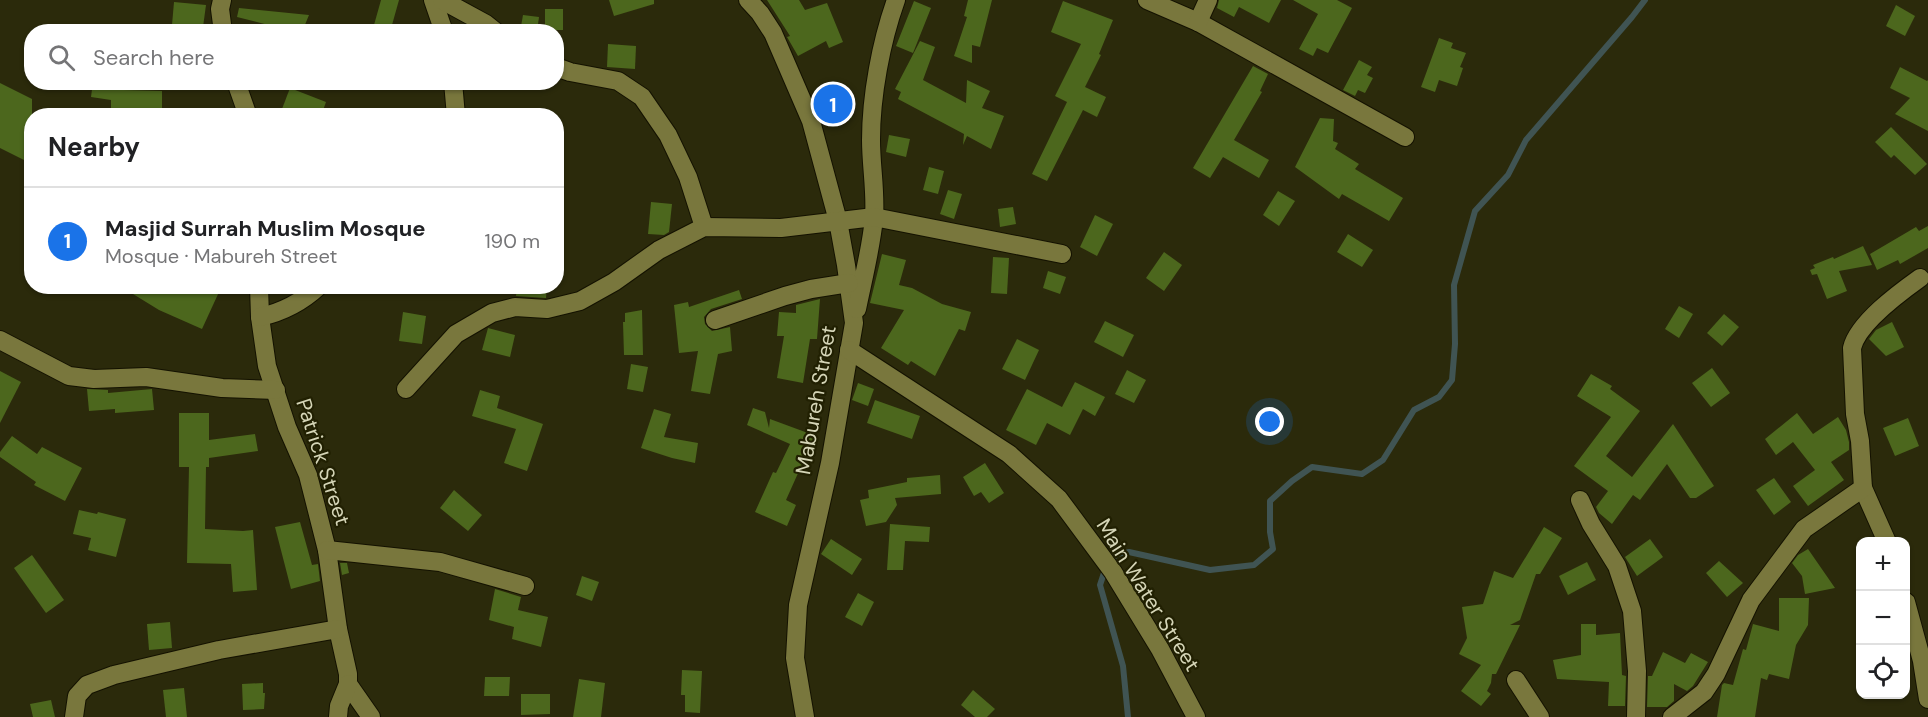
<!DOCTYPE html>
<html lang="en">
<head>
<meta charset="utf-8">
<style>
  body { margin:0; font-family:"DM Sans",sans-serif; background:#f6f6f6; color:#202124 }
  .controls { position:absolute; right:18px; bottom:18px; display:grid; overflow:hidden; border-radius:12px; box-shadow:0 2px 4px #0004 }
  .controls button { width:54px; height:54px; display:grid; place-items:center; padding:0; border:0; border-bottom:2px solid #e0e0e0; background:#fff; color:#202124; font:30px sans-serif }
  .you { position:absolute; left:1270px; top:422px; width:21px; height:21px; margin:-15px; border:4px solid #fff; border-radius:50%; background:#1a73e8; box-shadow:0 0 0 9px #1a73e833 }
  .badge { display:grid; place-items:center; width:39px; height:39px; border-radius:50%; background:#1a73e8; color:#fff; font-size:20px; font-weight:700 }
  .pin { position:absolute; translate:-50% -50%; border:3px solid #fff; box-shadow:0 2px 6px #0006 }
  .list { margin:0; padding:0; list-style:none }
  h2 { display:flex; justify-content:space-between; align-items:center; height:78px; margin:0; padding:0 24px; font-size:26px }
  h2 small { font-size:20px; font-weight:400; color:#757577 }
  .list li { display:grid; grid-template-columns:39px 1fr auto; gap:18px; align-items:center; box-sizing:border-box; height:108px; padding:0 24px; border-top:2px solid #e0e0e0 }
  .list b { display:block; font-size:22px; white-space:nowrap }
  .list p { margin:0; font-size:20px; white-space:nowrap; color:#757577 }
  .list em { font-size:20px; font-style:normal; color:#757577 }
  .icon { flex:none; width:33px; height:33px; fill:none; stroke:currentColor; stroke-width:2; stroke-linecap:round; stroke-linejoin:round }
  .map { position:relative; flex:none; width:1928px; height:717px; overflow:hidden }
  .search { position:absolute; background:#fff; box-shadow:0 2px 4px #0004; left:24px; top:24px; width:540px; height:66px; display:flex; align-items:center; gap:15px; box-sizing:border-box; padding:0 21px; border-radius:24px; color:#757577; font-size:22px }
  .panel { position:absolute; background:#fff; box-shadow:0 2px 4px #0004; left:24px; top:108px; width:540px; height:186px; border-radius:24px }
  .map>svg:first-child { display:block }
</style>
</head>
<body>
<div class="map">
<svg width="1928" height="717" viewBox="0 0 1928 717">
  <rect width="100%" height="100%" fill="#2b2a0b"/>
  <g fill="none" stroke-linecap="round" stroke-linejoin="round">
    <path stroke="#405453" stroke-width="6" d="M1128 717 1123 666 1100 585 1107 564 1117 554 1129 552 1210 570 1254 565 1273 549 1270 532V501L1292 481 1312 467 1362 474 1383 460 1414 410 1439 397 1452 380 1455 344 1454 285 1475 211 1508 175 1526 140 1632 17 1645 0"/>
  </g>
  <g fill="#4c671d">
    <path d="M381 0H399L390 32H372Z"/>
    <path d="M609 0H654V4L614 16Z"/>
    <path d="M767 0H799L805 10 827 3 843 42 829 48 826 41 798 56 787 37 790 36Z"/>
    <path d="M968 0H992L980 47 972 45V63L954 56 967 17 964 16Z"/>
    <path d="M1219 0H1281L1269 23 1239 7 1234 17 1217 8Z"/>
    <path d="M1293 0H1337L1352 8 1328 53 1317 48 1313 56 1299 49 1318 14Z"/>
    <path d="M914 1 931 8 913 53 896 46Z"/>
    <path d="M1063 1 1113 20 1099 54 1101 55 1085 87 1106 97 1097 117 1083 110 1047 181 1032 174 1067 102 1055 96 1081 44 1051 32Z"/>
    <path d="M174 2 206 5 203 27 172 25Z"/>
    <path d="M1896 5 1915 16 1905 36 1886 26Z"/>
    <path d="M239 8 309 15 302 32H276V27L237 17Z"/>
    <rect x="545" y="9" width="18" height="21"/>
    <path d="M523 15 539 17 537 32H520Z"/>
    <path d="M1439 38 1453 43 1451 48 1466 53 1460 67 1463 68 1457 86 1439 80 1435 92 1421 87Z"/>
    <path d="M920 41 935 47 923 80 966 103 967 80 990 91 982 108 1004 116 991 149 967 136 963 145 964 134 898 99 901 92 895 89Z"/>
    <path d="M608 44 636 46 635 69 607 67Z"/>
    <path d="M1359 60 1372 67 1367 75 1373 78 1365 93 1358 90 1355 96 1343 90Z"/>
    <path d="M1253 66 1268 74 1260 91 1262 92 1234 140 1269 160 1259 178 1223 157 1210 178 1193 168Z"/>
    <path d="M1900 67 1927 81 1928 80V131L1895 114 1910 98 1890 88Z"/>
    <path d="M93 82H125L124 90 162 91V116H111V100L91 97Z"/>
    <path d="M0 83 32 99V164L0 148Z"/>
    <path d="M844 84 852 118 823 124 814 91Z"/>
    <path d="M290 88 326 102 321 116H300L282 109Z"/>
    <path d="M1320 118 1334 119 1333 141 1338 143 1335 149 1359 164 1355 169 1403 198 1389 221 1342 194 1339 199 1295 167Z"/>
    <path d="M1891 127 1927 164 1915 175 1894 155 1891 158 1875 142Z"/>
    <path d="M889 135 910 139 906 157 886 152Z"/>
    <path d="M929 167 944 171 938 194 923 190Z"/>
    <path d="M948 190 962 194 954 219 940 214Z"/>
    <path d="M1278 191 1295 201 1279 226 1263 215Z"/>
    <path d="M651 202 672 204 669 232 664 235 648 234Z"/>
    <path d="M1013 207 1016 224 1000 227 998 209Z"/>
    <path d="M1095 215 1113 224 1097 256 1080 247Z"/>
    <path d="M1928 226V248L1900 264 1898 260 1877 270 1870 254 1916 227 1919 231Z"/>
    <path d="M1348 234 1373 250 1362 267 1337 252Z"/>
    <path d="M1863 246 1872 265 1839 271 1847 291 1827 299 1817 274 1812 275 1810 270 1815 268 1813 265 1833 257 1834 259Z"/>
    <path d="M1164 252 1182 265 1164 291 1146 278Z"/>
    <path d="M882 254 906 260 899 285 912 288 942 304 971 312 965 331 959 329 935 376 911 361 908 365 881 348 904 310 870 303Z"/>
    <path d="M993 257 1009 258 1007 294 991 293Z"/>
    <path d="M1048 271 1066 277 1060 294 1043 288Z"/>
    <path d="M120 286H208L219 292 202 329 159 310Z"/>
    <path d="M517 286H547L546 298 516 296Z"/>
    <path d="M739 290 742 299 711 309 704 317 705 324 712 331 730 327 732 351 718 354 710 394 691 391 698 351 679 353 674 305 688 302 689 307Z"/>
    <path d="M820 299 817 339H810L803 383 777 378 784 336H777L779 312 796 313V305Z"/>
    <path d="M1679 306 1693 314 1679 338 1665 329Z"/>
    <path d="M642 310 643 355H624L623 322H625V313Z"/>
    <path d="M403 312 426 316 422 344 399 341Z"/>
    <path d="M1724 314 1739 327 1722 346 1707 333Z"/>
    <path d="M1105 321 1134 335 1123 357 1094 342Z"/>
    <path d="M1892 322 1904 347 1886 356 1869 339 1876 330Z"/>
    <path d="M488 328 515 335 510 357 482 350Z"/>
    <path d="M1017 339 1039 350 1025 380 1002 369Z"/>
    <path d="M631 364 648 367 643 392 627 389Z"/>
    <path d="M1712 368 1730 393 1711 407 1692 383Z"/>
    <path d="M1127 370 1146 380 1134 403 1115 394Z"/>
    <path d="M0 371 21 382 0 423Z"/>
    <path d="M1591 374 1612 386 1610 389 1640 411 1606 456 1632 477 1673 424 1714 486 1696 498H1690L1667 464 1640 500 1633 495 1612 524 1599 513 1596 507 1608 491 1574 466 1611 417 1577 396Z"/>
    <path d="M1075 382 1105 397 1095 416 1083 409 1070 435 1047 423 1036 445 1006 430 1027 389 1062 407Z"/>
    <path d="M858 383 874 389 868 406 852 400Z"/>
    <path d="M87 389 108 390V393L152 389 154 410 115 413V409L89 411Z"/>
    <path d="M480 390 500 396 497 408 543 424 527 471 504 463 516 429 472 416Z"/>
    <path d="M875 400 920 416 912 439 867 423Z"/>
    <path d="M753 408 765 412 769 428 770 419 816 436 810 452 808 451 786 500 796 505 787 526 755 512 773 472 776 473 790 444 747 425Z"/>
    <path d="M654 409 671 414 664 437 698 443 695 463 672 458 641 448Z"/>
    <path d="M179 413H209V440L255 434 258 451 209 458V467H206L205 529 243 531 253 530 257 590 233 592 231 564 187 563 189 467H179Z"/>
    <path d="M1797 413 1813 434 1838 417 1846 430 1849 442V450L1831 462 1844 480 1808 506 1793 486 1815 470 1793 442 1776 455 1765 439Z"/>
    <path d="M1908 418 1919 446 1895 456 1883 428Z"/>
    <path d="M12 436 37 454 42 447 82 468 65 501 34 485 36 482 0 457V452Z"/>
    <path d="M985 463 1004 493 989 503 981 492 974 496 963 477Z"/>
    <path d="M940 475 941 494 895 498 897 505 886 522 866 526 860 500 869 498 868 490 907 482V478Z"/>
    <path d="M1774 478 1791 502 1774 515 1756 490Z"/>
    <path d="M454 490 482 515 468 531 440 508Z"/>
    <path d="M79 510 97 514 98 512 126 519 116 557 88 550 91 538 73 534Z"/>
    <path d="M300 522 312 565 318 564 320 581 291 589 275 527Z"/>
    <path d="M890 524 930 527 929 542 905 541 903 570H887Z"/>
    <path d="M1544 527 1562 538 1540 574H1536L1520 620 1510 625H1520L1496 674H1492L1491 683 1487 691 1491 694 1481 706 1461 691 1481 665 1459 654 1467 638 1462 607 1483 604 1494 571 1513 578Z"/>
    <path d="M831 539 862 559 852 575 821 554Z"/>
    <path d="M1650 539 1663 557 1637 576 1625 557Z"/>
    <path d="M1808 549 1835 588 1805 594 1802 576 1792 563 1798 555Z"/>
    <path d="M32 555 64 600 46 613 14 568Z"/>
    <path d="M1719 561 1743 583 1727 597 1706 573Z"/>
    <path d="M1587 562 1596 580 1568 595 1559 576Z"/>
    <path d="M340 563H347L349 573 342 575Z"/>
    <path d="M582 576 599 582 592 601 576 595Z"/>
    <path d="M495 589 521 597 518 610 548 617 541 647 512 639 514 627 489 620Z"/>
    <path d="M858 593 874 602 862 626 845 617Z"/>
    <path d="M1779 598H1809L1808 625 1796 645 1789 679 1769 674 1767 680 1761 678 1755 717H1717L1722 685 1724 683 1733 685 1743 649 1746 650 1753 624 1779 631Z"/>
    <path d="M170 622 172 648 149 650 147 624Z"/>
    <path d="M1581 624H1596V635L1620 633 1622 675 1626 676 1625 706H1608L1609 682 1557 679 1553 660 1581 655Z"/>
    <path d="M1663 652 1685 663 1691 653 1708 662 1693 686 1687 691 1674 684V701L1667 707H1647L1648 676H1652Z"/>
    <path d="M682 670 702 671 700 713 685 712V695H681Z"/>
    <path d="M485 677H510L509 696H484Z"/>
    <path d="M579 679 605 683 601 717H573Z"/>
    <path d="M263 683V693H265L264 709 243 710 242 684Z"/>
    <path d="M184 688 187 717H166L163 690Z"/>
    <path d="M973 690 995 709 987 717H975L961 705Z"/>
    <path d="M521 694H550V714L521 715Z"/>
    <path d="M51 700 55 717H33L30 704Z"/>
  </g>
  <g fill="none" stroke-linecap="round" stroke-linejoin="round">
    <g stroke="#141200" stroke-width="20">
      <g id="minor">
        <path d="M222 0 220 9 223 32"/>
        <path d="M433 0 444 32"/>
        <path d="M442 0 486 24 496 32"/>
        <path d="M748 0 760 13 773 33 811 121 838 221 846 265 854 323 830 463 798 605 795 658 805 717"/>
        <path d="M1147 0 1198 22 1405 137"/>
        <path d="M1198 22 1208 0"/>
        <path d="M556 67 570 72 618 81 642 97 668 135 688 177 704 227"/>
        <path d="M236 82 248 116"/>
        <path d="M453 82 456 116"/>
        <path d="M259 286 260 317 267 366 287 427 308 475 327 550 338 629 348 674V684L371 717"/>
        <path d="M857 309C863 279 871 249 874 218 876 192 871 166 871 140 871 96 881 42 896 0"/>
        <path d="M260 317C283 312 302 302 319 286"/>
        <path d="M715 320 785 296 811 289 849 283"/>
        <path d="M0 340 69 376 94 379 146 377 222 388 276 390"/>
        <path d="M849 350 1009 454 1059 499 1113 572 1160 649 1196 717"/>
        <path d="M406 389 456 334 492 313 515 307 547 309 580 301 614 282 659 250 704 227 781 228 874 217 1062 254"/>
        <path d="M1863 488 1887 542"/>
        <path d="M1580 500 1591 524 1617 566 1632 611 1637 671 1636 717"/>
        <path d="M327 550 440 562 525 586"/>
        <path d="M1906 602 1922 661 1928 699"/>
        <path d="M1516 680 1540 717"/>
        <path d="M74 717 77 696 87 685 114 675 219 650 338 629"/>
        <path d="M338 717 339 706 348 684"/>
        <path d="M1672 717 1704 692 1716 674 1751 600 1804 529 1863 488 1860 441 1855 414 1852 348C1858 323 1899 293 1920 278"/>
      </g>
    </g>
    <use href="#minor" stroke="#79773d" stroke-width="18"/>
  </g>
  <g text-anchor="middle" stroke-width="4.5" stroke-linejoin="round" paint-order="stroke">
    <g font-size="21" fill="#d5d5b7" stroke="#212002">
      <text transform="translate(816 400) rotate(-80)" y="7">Mabureh Street</text>
      <text transform="translate(323 462) rotate(72)" y="7">Patrick Street</text>
      <text transform="translate(1148 595) rotate(58)" y="7">Main Water Street</text>
    </g>
  </g>
</svg>
<div class="controls">
<button>+</button>
<button>−</button>
<button><svg class="icon" aria-label="locate" viewBox="0 0 24 24"><circle cx="12" cy="12" r="6"/><path d="M12 2v4M12 18v4M2 12h4M18 12h4"/></svg></button>
</div>
<div class="you"></div>
<div class="pin badge" style="left:833px;top:104px">1</div>
<div class="search"><svg class="icon" aria-label="search" viewBox="0 0 24 24"><circle cx="10" cy="10" r="6"/><path d="M15 15l6 6"/></svg>Search here</div>
<section class="panel">
<h2>Nearby<small></small></h2>
<ul class="list">
<li><span class="badge">1</span><div><b>Masjid Surrah Muslim Mosque</b><p>Mosque · Mabureh Street</p></div><em>190 m</em></li>
</ul>
</section>
</div>
</body>
</html>
